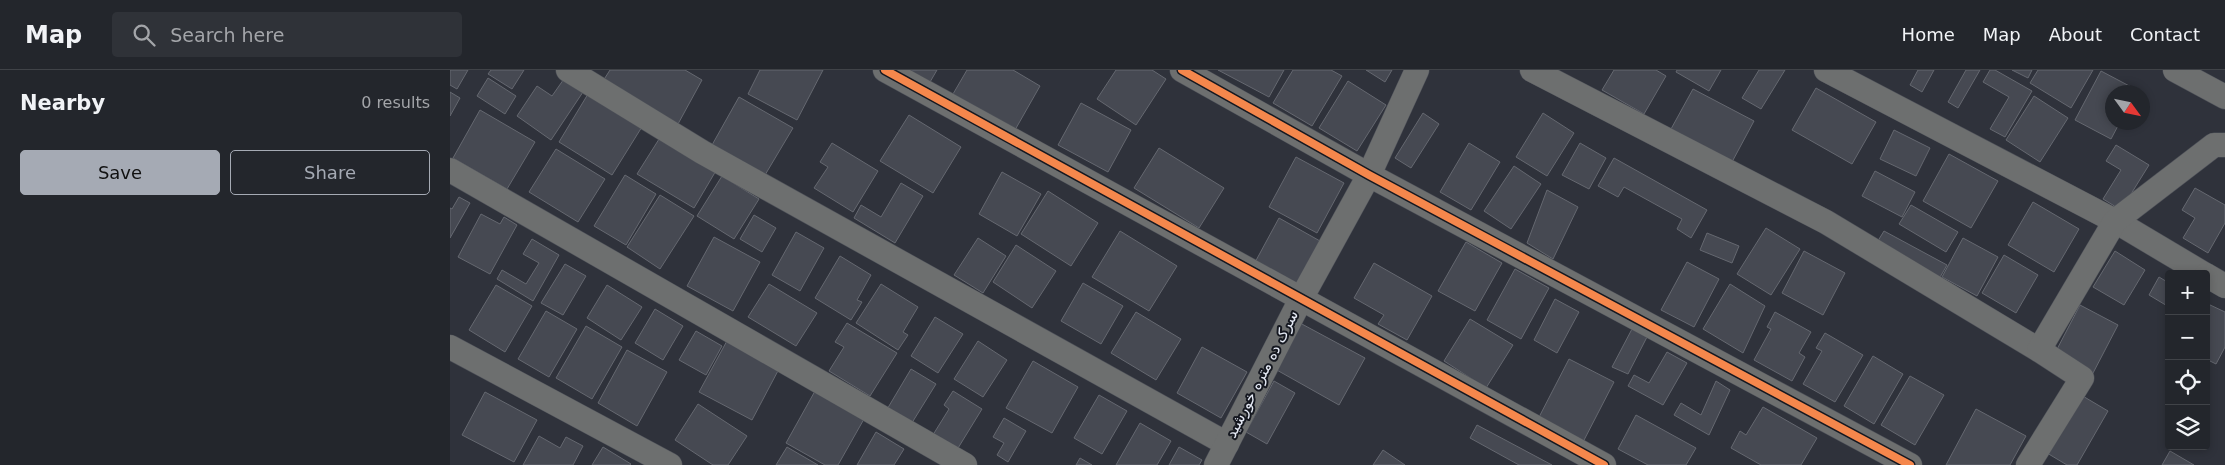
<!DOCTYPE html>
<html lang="en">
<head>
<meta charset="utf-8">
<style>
  body { margin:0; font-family:"DejaVu Sans",Cairo,sans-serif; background:#2f3238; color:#f1f3f6 }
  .controls { position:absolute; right:15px; bottom:15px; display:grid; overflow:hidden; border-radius:5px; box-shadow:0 2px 8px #0003 }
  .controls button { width:45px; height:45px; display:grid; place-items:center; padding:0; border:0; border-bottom:1px solid #404348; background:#23262c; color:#f1f3f6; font:25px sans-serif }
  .compass { position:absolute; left:1655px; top:15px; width:45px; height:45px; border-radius:50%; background:#23262c; box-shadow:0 2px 8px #0003; rotate:123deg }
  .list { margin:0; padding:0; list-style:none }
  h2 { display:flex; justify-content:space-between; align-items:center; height:65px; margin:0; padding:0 20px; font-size:21px }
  h2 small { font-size:16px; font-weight:400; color:#a3a5a9 }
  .actions { display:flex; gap:10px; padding:15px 20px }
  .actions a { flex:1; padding:11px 0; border:1px solid #a5aab4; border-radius:5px; text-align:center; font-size:18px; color:#a5aab4 }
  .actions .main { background:#a5aab4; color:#111 }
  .icon { flex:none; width:28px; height:28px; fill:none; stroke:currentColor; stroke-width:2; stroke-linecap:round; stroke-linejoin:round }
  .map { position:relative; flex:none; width:1775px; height:395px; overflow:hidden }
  header { display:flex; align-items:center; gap:30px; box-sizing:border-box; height:70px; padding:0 25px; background:#23262c; border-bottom:1px solid #404348 }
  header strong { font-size:24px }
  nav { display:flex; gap:28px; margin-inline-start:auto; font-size:18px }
  .search { width:350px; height:45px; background:#2f3238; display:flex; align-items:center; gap:12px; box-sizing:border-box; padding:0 18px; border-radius:5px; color:#a3a5a9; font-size:19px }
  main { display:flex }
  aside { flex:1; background:#23262c }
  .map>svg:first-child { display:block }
</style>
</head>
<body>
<header>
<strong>Map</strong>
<div class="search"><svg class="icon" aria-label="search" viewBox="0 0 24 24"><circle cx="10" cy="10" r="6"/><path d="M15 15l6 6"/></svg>Search here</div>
<nav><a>Home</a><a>Map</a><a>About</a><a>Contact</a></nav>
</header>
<main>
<aside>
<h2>Nearby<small>0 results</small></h2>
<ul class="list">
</ul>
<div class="actions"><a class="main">Save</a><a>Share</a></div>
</aside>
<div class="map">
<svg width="1775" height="395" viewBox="0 0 1775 395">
  <rect width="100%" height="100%" fill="#2f323b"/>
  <g fill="#464952" stroke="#656870">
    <path d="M0 0H18L7 19 0 15Z"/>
    <path d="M41 0H74L62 19 38 4Z"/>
    <path d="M160 0H235L252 10 228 54 153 11Z"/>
    <path d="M310 0H373L347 50 298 24Z"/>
    <path d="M458 0H487L480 12Z"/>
    <path d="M517 0H563L590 16 565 60 503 24Z"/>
    <path d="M666 0H702L716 9 686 55 647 29Z"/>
    <path d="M768 0H834L819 27Z"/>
    <path d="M843 0H881L892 6 862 56 823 33Z"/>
    <path d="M916 0H942L935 12Z"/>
    <path d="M1164 0H1206L1216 6 1194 44 1152 20Z"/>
    <path d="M1227 0H1271L1259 21 1226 2Z"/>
    <path d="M1309 0H1335L1311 39 1292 28Z"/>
    <path d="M1468 0H1484L1472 22 1460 15Z"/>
    <path d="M1516 0H1530L1508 38 1498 32Z"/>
    <path d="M1540 0H1545L1582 21 1555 67 1540 59 1559 27 1533 12Z"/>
    <path d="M1562 0H1582L1578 8Z"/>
    <path d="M1588 0H1643L1621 38 1580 13Z"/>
    <path d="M1651 1 1687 20 1686 22H1662V52H1670L1661 69 1625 50Z"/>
    <path d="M116 6 135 19 101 70 67 46 87 16 102 26Z"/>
    <path d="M38 8 66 26 55 44 27 26Z"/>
    <path d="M898 11 936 35 907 81 869 58Z"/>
    <path d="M1366 18 1426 52 1402 94 1342 60Z"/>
    <path d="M141 19 195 52 162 105 109 72Z"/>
    <path d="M1243 19 1304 51 1282 92 1221 59Z"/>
    <path d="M0 22 10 28 0 46Z"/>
    <path d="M1584 26 1618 48 1590 92 1556 70Z"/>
    <path d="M289 27 343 58 315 105 262 75Z"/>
    <path d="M631 33 681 60 658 102 608 75Z"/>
    <path d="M30 40 85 72 57 119 3 88Z"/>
    <path d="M973 43 989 54 961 98 945 88Z"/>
    <path d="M1093 43 1124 63 1097 106 1066 87Z"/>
    <path d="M459 45 511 77 483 123 430 91Z"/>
    <path d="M1444 60 1480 78 1466 106 1430 89Z"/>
    <path d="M211 66 267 99 244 138 187 104Z"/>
    <path d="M382 73 428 101 403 142 364 118 378 97 370 92Z"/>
    <path d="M1019 73 1050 92 1021 140 990 122Z"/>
    <path d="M1130 73 1156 88 1139 119 1112 105Z"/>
    <path d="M1666 75 1699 95 1671 140 1653 129 1671 100 1656 91Z"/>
    <path d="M709 78 774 118 749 158 684 118Z"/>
    <path d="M106 79 155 109 128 152 79 122Z"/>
    <path d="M1499 84 1548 111 1521 158 1473 131Z"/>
    <path d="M846 87 894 113 867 163 819 137Z"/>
    <path d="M1164 88 1257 140 1241 168 1227 159 1232 149 1174 117 1168 127 1148 116Z"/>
    <path d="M1064 96 1091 114 1061 159 1034 141Z"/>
    <path d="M1425 101 1465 122 1452 147 1412 126Z"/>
    <path d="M552 102 591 124 567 166 529 144Z"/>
    <path d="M175 105 206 124 176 175 144 156Z"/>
    <path d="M272 106 309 129 284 169 247 146Z"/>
    <path d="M451 113 473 126 445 173 404 148 411 135 431 147Z"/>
    <path d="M1745 118 1775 135V153L1758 183 1733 168 1745 148 1732 140Z"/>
    <path d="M1097 120 1128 137 1103 189 1077 173Z"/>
    <path d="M598 121 648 153 621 196 571 164Z"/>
    <path d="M210 125 244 146 210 199 177 177Z"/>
    <path d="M9 127 20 133 0 168V138L2 139Z"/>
    <path d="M1583 132 1629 159 1604 202 1558 175Z"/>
    <path d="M1461 135 1508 162 1496 182 1449 154Z"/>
    <path d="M31 144 50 154 54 147 67 155 40 204 8 187Z"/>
    <path d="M304 145 326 158 312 182 290 169Z"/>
    <path d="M829 148 870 171 844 219 803 196Z"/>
    <path d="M1316 158 1350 179 1321 225 1287 204Z"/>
    <path d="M670 161 727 196 699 241 642 207Z"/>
    <path d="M1434 161 1497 195 1489 209 1426 174Z"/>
    <path d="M346 162 374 178 350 221 322 205Z"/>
    <path d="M1257 163 1289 176 1282 193 1250 180Z"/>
    <path d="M264 167 310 192 283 241 237 216Z"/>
    <path d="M528 168 556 186 533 223 504 205Z"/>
    <path d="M1513 168 1548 187 1527 226 1492 207Z"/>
    <path d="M82 169 109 185 83 231 47 209 52 200 76 214 89 193 73 184Z"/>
    <path d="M1016 172 1052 193 1025 241 988 221Z"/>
    <path d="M566 175 606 201 582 238 543 212Z"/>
    <path d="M1354 181 1395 203 1373 245 1332 223Z"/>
    <path d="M1665 181 1695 200 1674 235 1643 217Z"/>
    <path d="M1554 185 1588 205 1566 243 1532 223Z"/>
    <path d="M390 186 421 205 407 230 412 232 401 250 365 228Z"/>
    <path d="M1237 192 1269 209 1244 257 1211 240Z"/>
    <path d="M924 193 982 226 957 270 928 254 934 245 904 228Z"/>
    <path d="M115 194 136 206 113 245 91 233Z"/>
    <path d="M1065 199 1099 218 1071 269 1037 250Z"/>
    <path d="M1709 207 1719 213V237L1699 225Z"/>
    <path d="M633 213 673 236 651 274 611 251Z"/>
    <path d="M319 214 367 243 346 276 298 247Z"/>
    <path d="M431 214 468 237 453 262 458 265 448 280 406 253Z"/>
    <path d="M1280 214 1315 236 1293 283 1253 259Z"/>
    <path d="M46 215 82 236 55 282 19 260Z"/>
    <path d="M157 215 192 237 171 270 137 248Z"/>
    <path d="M1105 229 1129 242 1107 283 1084 270Z"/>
    <path d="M1758 234 1775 242V277L1766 294 1756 289Z"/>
    <path d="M1630 235 1668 255 1642 305 1604 285Z"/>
    <path d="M205 239 233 256 213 290 185 273Z"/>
    <path d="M96 241 127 259 99 307 68 289Z"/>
    <path d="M686 242 731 269 706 310 661 283Z"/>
    <path d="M1325 242 1361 262 1349 283 1355 287 1342 311 1304 290 1321 259 1317 257Z"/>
    <path d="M485 247 513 264 488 303 461 286Z"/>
    <path d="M1020 249 1063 275 1036 318 994 291Z"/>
    <path d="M397 253 447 283 420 326 379 301 394 277 385 272Z"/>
    <path d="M850 253 915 288 889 335 825 299Z"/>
    <path d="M136 256 172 277 142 329 106 308Z"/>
    <path d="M1182 259 1197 267 1178 304 1162 297Z"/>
    <path d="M246 261 272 276 256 305 229 290Z"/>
    <path d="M1375 263 1413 285 1385 332 1353 314 1372 281 1366 278Z"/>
    <path d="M278 269 330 297 302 350 249 322Z"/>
    <path d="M528 271 557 290 533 327 504 309Z"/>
    <path d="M752 277 797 302 771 348 727 323Z"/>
    <path d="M177 280 217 302 187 356 148 333Z"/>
    <path d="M1217 282 1237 293 1213 335 1178 316 1184 305 1199 313Z"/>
    <path d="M1423 286 1453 304 1424 354 1394 336Z"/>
    <path d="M1119 289 1164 312 1132 374 1087 351Z"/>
    <path d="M583 291 628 317 602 363 556 338Z"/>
    <path d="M461 299 486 314 460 356 436 341Z"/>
    <path d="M1460 306 1494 325 1465 375 1431 355Z"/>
    <path d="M824 311 845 323 817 374 796 362Z"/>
    <path d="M1266 311 1280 320 1259 365 1224 345 1231 333 1251 345Z"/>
    <path d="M365 321 414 349 388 395H375L336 373Z"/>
    <path d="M503 321 532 339 505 383 481 368 499 339 494 335Z"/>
    <path d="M35 322 87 350 64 392 12 365Z"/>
    <path d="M649 325 677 341 652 384 624 368Z"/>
    <path d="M1631 325 1658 341 1627 395H1617L1597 383Z"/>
    <path d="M248 334 297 366 278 395H263L225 370Z"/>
    <path d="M1313 337 1367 368 1351 395H1311L1281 378 1290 361 1296 365Z"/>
    <path d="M1526 339 1576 366 1560 395H1496Z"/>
    <path d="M1186 345 1246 378 1236 395H1198L1168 379Z"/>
    <path d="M554 348 576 361 558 392 547 385 554 373 543 367Z"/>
    <path d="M690 353 721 371 707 395H666Z"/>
    <path d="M1027 355 1102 395H1069L1020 368Z"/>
    <path d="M426 362 454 379 444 395H407Z"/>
    <path d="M89 366 110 378 116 367 133 376 123 395H73Z"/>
    <path d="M153 377 181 394 180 395H142Z"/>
    <path d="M337 377 368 395H326Z"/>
    <path d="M729 377 752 390 749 395H719Z"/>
    <path d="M933 380 955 395H923Z"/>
    <path d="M1720 381 1744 395H1712Z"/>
    <path d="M630 388 642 395H626Z"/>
  </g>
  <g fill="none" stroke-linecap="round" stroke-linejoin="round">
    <g stroke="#4d5058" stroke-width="25">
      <g id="minor">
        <path d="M118 0 252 82 777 374"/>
        <path d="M435 0 1154 395"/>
        <path d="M732 0 919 105 1460 395"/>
        <path d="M1082 0 1376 152 1589 280"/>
        <path d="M1376 0 1665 151 1754 204"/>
        <path d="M1725 0 1775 27"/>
        <path d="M0 100 515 395"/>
        <path d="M1756 205 1775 216"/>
        <path d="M0 277 220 395"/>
        <path d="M766 395 852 227 919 105 967 0"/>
        <path d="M1578 395 1632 308 1589 280 1665 151 1764 75H1775"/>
      </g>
    </g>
    <use href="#minor" stroke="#6d6f6f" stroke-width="24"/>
    <g stroke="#151820" stroke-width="11">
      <g id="cycleway">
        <path d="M435 0 1154 395"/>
        <path d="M732 0 919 105 1460 395"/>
      </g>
    </g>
    <use href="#cycleway" stroke="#f5874c" stroke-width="8"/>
  </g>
  <g text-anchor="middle" stroke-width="4" stroke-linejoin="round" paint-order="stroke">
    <g font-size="15" fill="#e5eaf5" stroke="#151820">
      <text transform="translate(812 304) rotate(-63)" y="5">سرک ده متره خورشید</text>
    </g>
  </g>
</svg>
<div class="controls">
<button>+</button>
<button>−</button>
<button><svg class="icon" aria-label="locate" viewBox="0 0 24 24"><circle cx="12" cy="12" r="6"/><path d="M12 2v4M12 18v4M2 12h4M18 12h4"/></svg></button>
<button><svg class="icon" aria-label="layers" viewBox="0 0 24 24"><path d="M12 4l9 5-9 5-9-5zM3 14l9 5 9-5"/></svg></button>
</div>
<svg class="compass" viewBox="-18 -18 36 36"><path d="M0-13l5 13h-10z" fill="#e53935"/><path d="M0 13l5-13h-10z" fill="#a3a5a9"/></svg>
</div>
</main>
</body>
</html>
